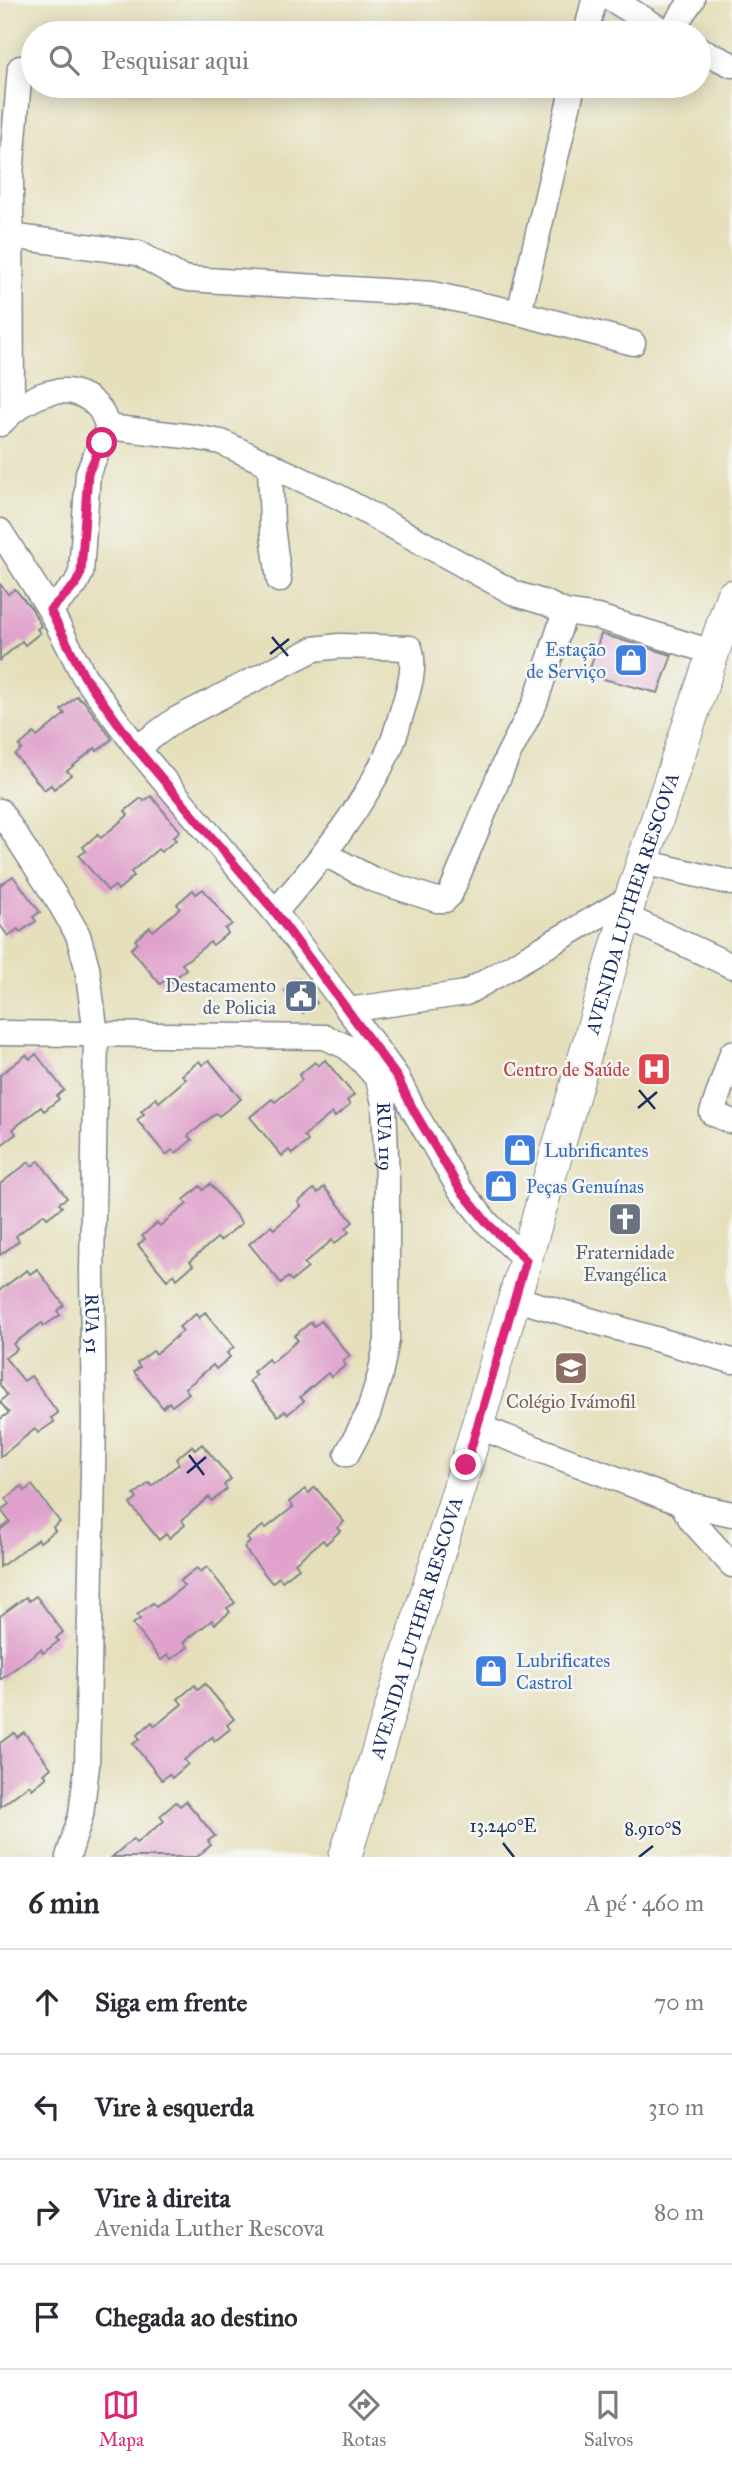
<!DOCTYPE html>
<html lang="pt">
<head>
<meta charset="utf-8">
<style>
  body { margin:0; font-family:"IM FELL Great Primer",serif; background:#f2f2f3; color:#2b2b33 }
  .stop { position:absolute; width:21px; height:21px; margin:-16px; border:5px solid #db2777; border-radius:50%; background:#fff }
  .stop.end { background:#db2777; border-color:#fff; box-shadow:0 2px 7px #0008 }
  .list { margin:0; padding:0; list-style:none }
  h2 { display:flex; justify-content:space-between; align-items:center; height:91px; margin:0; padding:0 28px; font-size:30px }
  h2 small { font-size:23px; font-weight:400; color:#7c7c81 }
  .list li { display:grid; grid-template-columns:46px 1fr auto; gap:21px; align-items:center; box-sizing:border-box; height:105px; padding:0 28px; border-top:2px solid #e1e1e2 }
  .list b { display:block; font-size:26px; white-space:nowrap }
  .list p { margin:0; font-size:23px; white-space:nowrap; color:#7c7c81 }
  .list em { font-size:23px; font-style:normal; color:#7c7c81 }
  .icon { flex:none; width:38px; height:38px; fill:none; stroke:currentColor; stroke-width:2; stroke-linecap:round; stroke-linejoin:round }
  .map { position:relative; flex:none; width:732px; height:1857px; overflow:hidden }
  .search { position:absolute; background:#fff; box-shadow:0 4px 18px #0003; left:21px; right:21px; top:21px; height:77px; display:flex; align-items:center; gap:18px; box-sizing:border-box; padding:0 24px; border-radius:38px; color:#7c7c81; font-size:26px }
  .sheet { height:511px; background:#fff }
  nav { display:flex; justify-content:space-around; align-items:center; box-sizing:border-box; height:98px; border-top:2px solid #e1e1e2; background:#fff; font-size:19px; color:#7c7c81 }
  nav a { display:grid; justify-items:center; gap:4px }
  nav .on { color:#db2777 }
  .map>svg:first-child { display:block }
</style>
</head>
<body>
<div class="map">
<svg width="732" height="1857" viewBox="0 0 732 1857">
  <rect width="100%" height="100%" fill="#f6f6f2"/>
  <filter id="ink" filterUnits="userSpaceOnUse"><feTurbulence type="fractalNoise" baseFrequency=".0143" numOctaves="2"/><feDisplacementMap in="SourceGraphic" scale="14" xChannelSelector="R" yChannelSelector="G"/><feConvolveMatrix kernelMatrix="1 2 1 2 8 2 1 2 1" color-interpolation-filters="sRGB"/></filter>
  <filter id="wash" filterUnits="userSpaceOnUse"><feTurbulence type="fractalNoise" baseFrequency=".00686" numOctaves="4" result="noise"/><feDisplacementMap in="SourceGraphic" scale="28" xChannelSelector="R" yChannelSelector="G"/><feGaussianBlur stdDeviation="1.57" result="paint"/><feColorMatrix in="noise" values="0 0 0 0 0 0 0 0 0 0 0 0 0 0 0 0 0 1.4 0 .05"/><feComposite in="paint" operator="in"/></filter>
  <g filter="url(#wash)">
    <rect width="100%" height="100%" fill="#e5dfbb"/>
    <g id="blocks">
      <g fill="#e0a2cc">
        <path d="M0 584 8 594 15 589 32 609 41 626 37 629 40 633 25 645 22 641 0 660Z"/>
        <path d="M601 634 672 655 658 693 588 675Z"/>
        <path d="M77 696 80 700 82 699 112 739 97 751 95 748 67 771 71 775 54 789 51 785 44 790 15 755 22 749 19 746 34 733 37 737 65 714 61 710Z"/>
        <path d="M151 796 180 831 173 837 176 840 161 852 158 849 131 872 134 876 118 890 115 886 108 891 79 856 86 851 83 847 98 834 101 838 128 815 125 811 141 798 144 801Z"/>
        <path d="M13 876 40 912 33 917 36 921 20 932 18 929 8 936 0 925V885Z"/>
        <path d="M203 889 232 924 225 929 228 933 213 945 210 942 190 958 182 964 186 969 170 983 167 979 160 984 131 949 138 943 135 940 150 927 153 931 180 908 177 904 193 890 196 894Z"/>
        <path d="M299 979 317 1003 303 1013 285 990Z"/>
        <path d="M36 1054 64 1090 57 1096 59 1099 44 1111 41 1107 13 1129 16 1134 0 1146V1075L26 1055 30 1059Z"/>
        <path d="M209 1060 241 1099 219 1116 216 1113 204 1123 188 1136 192 1140 176 1153 172 1150 166 1155 137 1120 144 1114 141 1111 156 1098 159 1102 186 1079 182 1075 199 1061 202 1065Z"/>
        <path d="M325 1060 354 1095 347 1101 350 1105 335 1117 332 1113 320 1123 304 1136 308 1141 292 1154 289 1150 282 1156 250 1117 272 1099 275 1102 302 1080 299 1075 315 1062 318 1066Z"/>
        <path d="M39 1161 67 1198 59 1203 62 1207 47 1218 44 1214 16 1236 19 1241 0 1255V1184L29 1162 32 1166Z"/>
        <path d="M210 1184 242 1223 220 1241 217 1238 190 1261 193 1265 177 1279 174 1274 167 1280 138 1245 145 1239 142 1236 157 1223 160 1226 187 1204 184 1200 200 1186 203 1190Z"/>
        <path d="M324 1187 353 1222 346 1228 349 1232 334 1244 332 1240 304 1264 308 1268 292 1281 288 1277 281 1283 249 1244 271 1226 274 1229 301 1206 298 1202 314 1189 318 1193Z"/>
        <path d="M37 1269 64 1305 57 1311 60 1315 44 1326 42 1323 13 1344 17 1349 5 1358 24 1381 31 1376 58 1413 51 1418 54 1422 38 1433 35 1429 0 1457V1419L9 1413 0 1402 7 1395 0 1385V1290L27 1270 30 1274Z"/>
        <path d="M205 1312 234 1347 227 1353 230 1357 216 1369 213 1365 193 1382 185 1388 189 1393 172 1406 169 1402 163 1408 134 1372 140 1367 137 1363 153 1351 156 1354 183 1331 179 1327 196 1314 199 1318Z"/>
        <path d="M321 1321 350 1356 343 1361 346 1365 331 1377 328 1373 300 1397 304 1401 288 1414 285 1411 278 1416 249 1381 256 1375 253 1372 268 1359 271 1363 298 1340 294 1336 311 1322 314 1326Z"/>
        <path d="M202 1444 231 1479 224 1485 227 1489 212 1501 209 1497 182 1520 185 1525 169 1538 166 1534 159 1540 130 1504 137 1499 134 1495 149 1483 152 1486 179 1464 176 1459 192 1446 195 1450Z"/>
        <path d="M32 1485 60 1522 53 1527 55 1531 40 1542 38 1539 0 1567V1530L10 1522 1 1510 9 1504 6 1499 22 1486 25 1491Z"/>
        <path d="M315 1487 344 1522 337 1528 340 1531 326 1544 323 1540 295 1563 299 1568 282 1581 279 1577 272 1583 244 1548 250 1542 247 1538 263 1526 265 1529 293 1507 289 1502 305 1489 309 1493Z"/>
        <path d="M207 1567 235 1603 227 1608 230 1612 215 1624 212 1620 184 1642 188 1647 171 1659 168 1655 161 1660 133 1624 140 1619 137 1615 153 1603 156 1607 184 1586 180 1581 197 1568 200 1572Z"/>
        <path d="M36 1596 63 1632 56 1638 59 1641 43 1653 41 1649 0 1680V1616L26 1597 29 1601Z"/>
        <path d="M205 1684 234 1719 227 1725 230 1729 215 1741 212 1737 184 1760 188 1764 172 1778 169 1774 162 1780 133 1744 140 1739 137 1735 152 1722 155 1726 182 1704 178 1699 195 1685 198 1690Z"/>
        <path d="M24 1732 51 1768 44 1774 47 1777 32 1789 29 1785 0 1807V1743L14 1733 17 1737Z"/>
        <path d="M186 1801 215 1836 208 1841 211 1845 197 1857H112L133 1839 136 1843 164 1821 160 1816 176 1802 180 1806Z"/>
      </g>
    </g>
  </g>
  <g filter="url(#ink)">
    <use href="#blocks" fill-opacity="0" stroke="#80878c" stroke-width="2"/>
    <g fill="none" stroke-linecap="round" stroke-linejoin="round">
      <g stroke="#80878c" stroke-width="27">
        <g id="minor">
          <path d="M613 0 667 33"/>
          <path d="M586 33 594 0"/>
          <path d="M669 33 692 0"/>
          <path d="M699 49 732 65"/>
          <path d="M10 236 138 253 180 277 189 279 432 294 519 313 633 343"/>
          <path d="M519 313 573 86"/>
          <path d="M12 410 11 175 20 68"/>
          <path d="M0 424C23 398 69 374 98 407 103 412 105 421 108 427L194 437 221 442 337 496 516 594 546 603 565 612 598 617 712 652"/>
          <path d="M270 464 272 526 279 580"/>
          <path d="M0 531 50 610 84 676 137 748 275 912 344 1004 397 1077 414 1111 459 1188 488 1224 526 1260"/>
          <path d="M50 610 75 585 81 573 88 473 108 427"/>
          <path d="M137 748 175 720 314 649 339 646 410 648C416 666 409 688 404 705 400 717 397 730 393 741 366 805 320 860 275 912"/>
          <path id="s1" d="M0 811 62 907 78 935 87 967 96 1034 92 1271 94 1421 87 1766 81 1815 68 1857"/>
          <path d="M325 854 372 879 437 900H445L450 895 507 757 535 703 565 612"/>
          <path d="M656 865 732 883"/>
          <path d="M639 923 732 966"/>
          <path d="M348 1010 466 993 631 897"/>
          <path id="s2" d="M0 1033 325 1037 347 1047 363 1062 378 1079 384 1103 387 1181V1340L380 1375 368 1414 347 1454"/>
          <path d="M730 1121 712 1113 732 1053"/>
          <path d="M527 1302 732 1361"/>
          <path d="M487 1430 681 1503 732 1514"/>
          <path d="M681 1503 692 1521 732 1565"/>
        </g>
      </g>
      <g stroke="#80878c" stroke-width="34">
        <g id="major">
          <path id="s3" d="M345 1857 466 1465 631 897 732 596"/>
        </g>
      </g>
      <use href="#minor" stroke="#fff" stroke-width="24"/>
      <use href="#major" stroke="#fff" stroke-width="32"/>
    </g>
  </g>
  <g fill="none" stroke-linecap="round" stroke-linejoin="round" filter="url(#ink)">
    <path stroke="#db2777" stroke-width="9" d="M102 443 88 473 81 573 75 585 50 610 84 676 136 748 275 912 397 1077 414 1111 459 1188 488 1224 526 1260 466 1465"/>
  </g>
  <path fill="none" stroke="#1b2f5e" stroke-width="2.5" d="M272 637 288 656M270 654 289 639M639 1090 655 1109M638 1108 657 1092M189 1455 204 1475M187 1473 206 1457M503 1843 514 1857M639 1857 653 1846"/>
  <defs>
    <g id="shop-square" transform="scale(1.75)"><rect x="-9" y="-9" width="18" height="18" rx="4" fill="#3f7fe0" stroke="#f6f6f2"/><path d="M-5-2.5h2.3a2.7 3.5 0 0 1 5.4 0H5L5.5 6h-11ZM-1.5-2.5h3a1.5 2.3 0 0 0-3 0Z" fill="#fff"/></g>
    <g id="civic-square" transform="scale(1.75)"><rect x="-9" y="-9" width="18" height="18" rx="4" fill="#5c6f8a" stroke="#f6f6f2"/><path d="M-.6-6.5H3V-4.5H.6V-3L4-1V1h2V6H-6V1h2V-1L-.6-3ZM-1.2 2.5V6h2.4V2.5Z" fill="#fff"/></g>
    <g id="hospital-square" transform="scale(1.75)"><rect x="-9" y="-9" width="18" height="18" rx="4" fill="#e0444e" stroke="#f6f6f2"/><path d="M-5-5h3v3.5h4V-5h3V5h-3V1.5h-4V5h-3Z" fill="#fff"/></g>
    <g id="church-square" transform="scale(1.75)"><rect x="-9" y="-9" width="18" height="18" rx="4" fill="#6b7280" stroke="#f6f6f2"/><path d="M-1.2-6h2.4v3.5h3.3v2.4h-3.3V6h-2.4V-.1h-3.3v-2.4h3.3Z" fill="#fff"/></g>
    <g id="university-square" transform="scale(1.75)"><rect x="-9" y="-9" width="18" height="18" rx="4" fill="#8d6e63" stroke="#f6f6f2"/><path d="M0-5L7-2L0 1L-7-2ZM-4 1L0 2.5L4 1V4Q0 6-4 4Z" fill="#fff"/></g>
  </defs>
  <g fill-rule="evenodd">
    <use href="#shop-square" x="631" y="660"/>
    <use href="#civic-square" x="301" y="996"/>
    <use href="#hospital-square" x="654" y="1069"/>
    <use href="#shop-square" x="520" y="1150"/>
    <use href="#shop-square" x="501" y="1186"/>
    <use href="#church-square" x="625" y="1219"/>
    <use href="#university-square" x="571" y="1368"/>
    <use href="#shop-square" x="491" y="1671"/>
  </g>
  <g text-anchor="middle" stroke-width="5" stroke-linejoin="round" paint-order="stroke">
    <g font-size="19" fill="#366cbe" stroke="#f6f6f2" text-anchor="start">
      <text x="606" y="656" text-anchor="end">Estação<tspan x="606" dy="22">de Serviço</tspan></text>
      <text x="544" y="1157">Lubrificantes</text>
      <text x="526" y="1193">Peças Genuínas</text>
      <text x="516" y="1667">Lubrificates<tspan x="516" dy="22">Castrol</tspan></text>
    </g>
    <g font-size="19" fill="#1b2f5e" stroke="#f6f6f2">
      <text dy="7" stroke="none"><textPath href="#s3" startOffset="996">AVENIDA LUTHER RESCOVA</textPath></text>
      <text dy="7" stroke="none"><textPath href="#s2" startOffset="452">RUA 119</textPath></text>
      <text dy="7" stroke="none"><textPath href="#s1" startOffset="537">RUA 51</textPath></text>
      <text dy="7" stroke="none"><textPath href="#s3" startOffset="240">AVENIDA LUTHER RESCOVA</textPath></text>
    </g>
    <g font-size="19" fill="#4e5e75" stroke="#f6f6f2" text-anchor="end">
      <text x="276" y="992">Destacamento<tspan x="276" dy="22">de Policia</tspan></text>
    </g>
    <g font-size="19" fill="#be3a42" stroke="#f6f6f2" text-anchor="end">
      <text x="630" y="1076">Centro de Saúde</text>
    </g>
    <g font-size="19" fill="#5b616d" stroke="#f6f6f2">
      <text x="625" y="1259">Fraternidade<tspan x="625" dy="22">Evangélica</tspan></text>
    </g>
    <g font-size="19" fill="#785e54" stroke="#f6f6f2">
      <text x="571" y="1408">Colégio Ivámofil</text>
    </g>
  </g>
  <g font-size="18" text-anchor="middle" fill="#1b2f5e" stroke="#f6f6f2" stroke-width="5" stroke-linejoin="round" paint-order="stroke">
    <text x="503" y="1832">13.240°E</text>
    <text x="653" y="1835">8.910°S</text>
  </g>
</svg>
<div class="stop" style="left:102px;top:443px"></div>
<div class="stop end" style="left:466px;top:1465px"></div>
<div class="search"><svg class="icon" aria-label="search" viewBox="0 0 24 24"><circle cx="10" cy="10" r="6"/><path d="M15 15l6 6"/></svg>Pesquisar aqui</div>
</div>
<section class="sheet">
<h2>6 min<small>A pé · 460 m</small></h2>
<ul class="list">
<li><svg class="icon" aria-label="ahead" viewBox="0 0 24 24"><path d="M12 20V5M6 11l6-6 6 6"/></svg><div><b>Siga em frente</b></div><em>70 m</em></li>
<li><svg class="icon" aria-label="left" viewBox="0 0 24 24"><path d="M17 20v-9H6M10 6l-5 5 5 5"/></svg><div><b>Vire à esquerda</b></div><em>310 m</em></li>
<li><svg class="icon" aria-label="right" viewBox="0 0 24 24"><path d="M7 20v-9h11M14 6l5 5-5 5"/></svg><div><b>Vire à direita</b><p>Avenida Luther Rescova</p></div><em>80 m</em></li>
<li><svg class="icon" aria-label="arrive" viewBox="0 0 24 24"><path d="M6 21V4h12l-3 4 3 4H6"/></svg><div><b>Chegada ao destino</b></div></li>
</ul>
</section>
<nav>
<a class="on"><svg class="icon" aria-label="map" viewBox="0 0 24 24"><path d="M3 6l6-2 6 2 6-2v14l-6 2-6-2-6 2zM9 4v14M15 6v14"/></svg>Mapa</a>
<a><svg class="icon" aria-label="directions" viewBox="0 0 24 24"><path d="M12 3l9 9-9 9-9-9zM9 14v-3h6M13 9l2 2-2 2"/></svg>Rotas</a>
<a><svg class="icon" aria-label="saved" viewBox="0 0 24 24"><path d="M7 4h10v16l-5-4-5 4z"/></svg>Salvos</a>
</nav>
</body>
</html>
